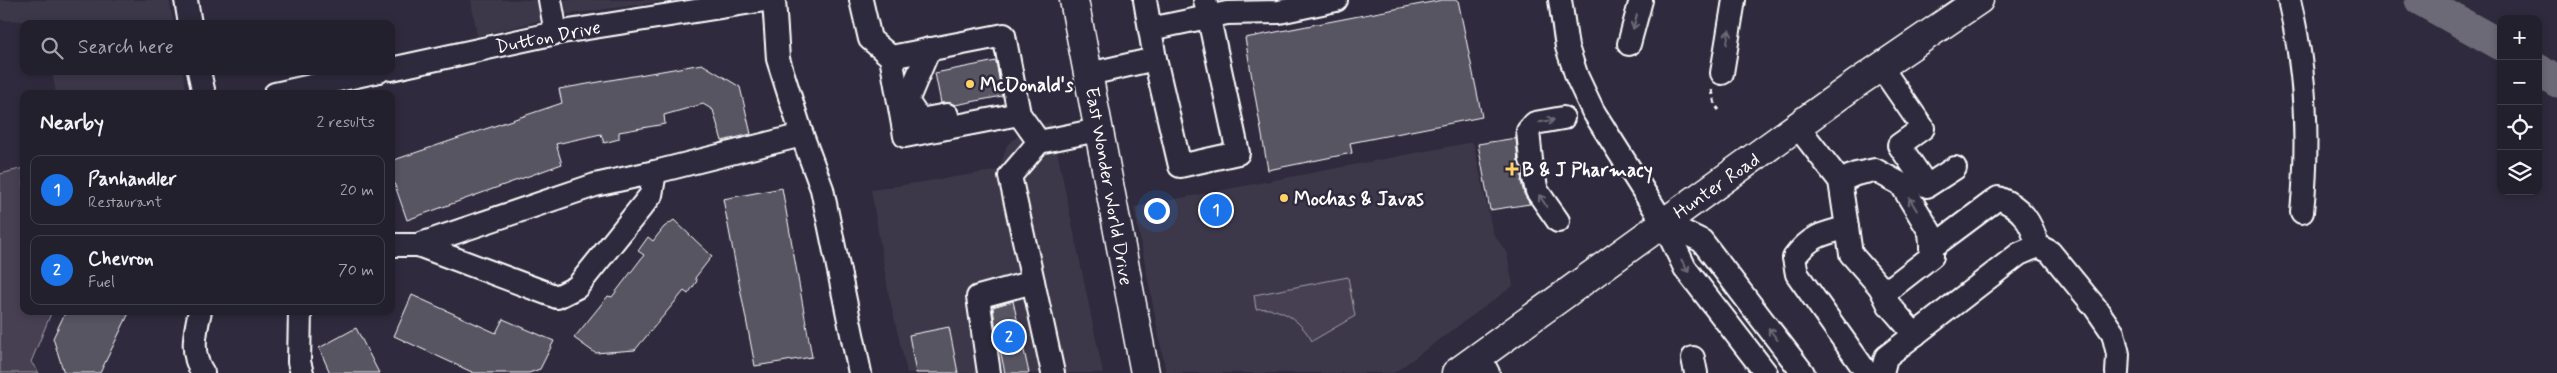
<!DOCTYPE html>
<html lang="en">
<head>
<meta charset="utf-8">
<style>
  body { margin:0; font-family:Mynerve,sans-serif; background:#2f2d3a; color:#f1f3f6 }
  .controls { position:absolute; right:15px; top:15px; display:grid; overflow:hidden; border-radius:10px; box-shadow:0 2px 8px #0003 }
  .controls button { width:45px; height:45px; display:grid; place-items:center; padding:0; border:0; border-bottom:1px solid #403e4a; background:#23202e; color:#f1f3f6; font:25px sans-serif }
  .you { position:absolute; left:1156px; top:210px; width:18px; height:18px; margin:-12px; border:4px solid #fff; border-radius:50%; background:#1a73e8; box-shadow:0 0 0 8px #1a73e833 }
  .badge { display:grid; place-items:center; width:32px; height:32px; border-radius:50%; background:#1a73e8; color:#fff; font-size:16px; font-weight:700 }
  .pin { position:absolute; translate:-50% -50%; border:2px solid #fff; box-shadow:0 1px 5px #0006 }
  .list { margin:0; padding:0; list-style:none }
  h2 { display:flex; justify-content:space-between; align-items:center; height:65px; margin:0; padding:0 20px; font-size:21px }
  h2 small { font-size:16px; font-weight:400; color:#a3a3aa }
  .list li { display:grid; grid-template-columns:32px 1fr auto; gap:15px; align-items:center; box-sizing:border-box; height:70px; margin:0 10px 10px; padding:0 10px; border:1px solid #403e4a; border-radius:10px }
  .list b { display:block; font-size:19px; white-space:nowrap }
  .list p { margin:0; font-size:16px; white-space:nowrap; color:#a3a3aa }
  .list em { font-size:16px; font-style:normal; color:#a3a3aa }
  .icon { flex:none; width:28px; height:28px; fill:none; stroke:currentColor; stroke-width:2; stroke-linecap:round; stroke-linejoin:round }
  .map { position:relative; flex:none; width:2557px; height:373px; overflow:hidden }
  .search { position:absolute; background:#23202e; box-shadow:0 2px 8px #0003; left:20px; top:20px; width:375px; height:55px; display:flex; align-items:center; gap:12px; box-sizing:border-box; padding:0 18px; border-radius:10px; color:#a3a3aa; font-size:19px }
  .panel { position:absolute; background:#23202e; box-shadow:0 2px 8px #0003; left:20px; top:90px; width:375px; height:225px; border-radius:10px }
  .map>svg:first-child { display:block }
</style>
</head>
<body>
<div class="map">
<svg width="2557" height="373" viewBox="0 0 2557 373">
  <rect width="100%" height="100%" fill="#2f2a3d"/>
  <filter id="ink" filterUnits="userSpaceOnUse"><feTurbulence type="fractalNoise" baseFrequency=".02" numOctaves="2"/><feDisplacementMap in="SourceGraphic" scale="10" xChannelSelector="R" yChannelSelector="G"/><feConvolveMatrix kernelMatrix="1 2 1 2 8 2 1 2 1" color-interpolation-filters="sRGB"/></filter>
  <g filter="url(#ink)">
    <g fill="#3c3749">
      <path d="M0 0H169L174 24H45L44 22 0 20Z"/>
      <path d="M471 0H672L563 15 477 36Z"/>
      <path d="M52 71H183L187 94H56Z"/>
      <path d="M1051 122 1103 373H907L889 296 871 190 999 170 1007 145 1026 129Z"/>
      <path d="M1473 142 1493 233 1507 253 1513 286 1394 373H1166L1134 207Z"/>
    </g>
    <g fill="#464152" stroke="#a2a0a8">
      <path d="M24 168V311H52L31 362 39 373H0V174Z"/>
      <path d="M1348 277 1355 316 1312 341C1300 320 1281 306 1256 309L1254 295Z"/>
    </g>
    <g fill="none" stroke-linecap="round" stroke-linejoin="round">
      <g stroke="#6d6a77" stroke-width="31">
        <path d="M2420 0 2501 45"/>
        <path d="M2538 69 2557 82"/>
      </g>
    </g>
    <g fill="#595564" stroke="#fff">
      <path d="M1442 0H1458L1482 117 1350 143 1352 153 1268 170 1245 38Z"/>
      <path d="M996 61 1002 96 955 105 951 103H941L935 73Z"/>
      <path d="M702 64 740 87 751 134 722 141 713 110 703 104 664 115 665 124 619 132V139L604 143 601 134 556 144 562 164 407 220 391 174V161L562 103 559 89Z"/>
      <path d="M1516 138 1518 162 1524 170 1521 181 1524 194 1530 204 1490 210 1478 144Z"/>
      <path d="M782 188 812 357 755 366 723 199Z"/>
      <path d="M674 220 712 256 695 278 697 281 688 294 684 291 635 350 595 353 574 338 608 296 612 297 644 255 638 251 648 237 653 241 664 227Z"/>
      <path d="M412 295 496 333 503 319 554 341 540 369 529 373H474L394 336Z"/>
      <path d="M1013 301 1029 373H1005L996 331 993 307Z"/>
      <path d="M66 311H130L100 373H64L53 338Z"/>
      <path d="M949 327 958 373H916L909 335Z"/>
      <path d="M356 328 379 373H330L319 348Z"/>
    </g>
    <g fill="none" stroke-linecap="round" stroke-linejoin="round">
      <g stroke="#fff" stroke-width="26">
        <g id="minor">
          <path d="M186 0 190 24"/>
          <path d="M550 0 556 33"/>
          <path d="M774 0 778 59 802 135 822 189 860 373"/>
          <path d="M861 0 870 39 891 57 1004 35 1019 114 1039 142"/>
          <path d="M1560 0 1567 47 1577 77 1593 111 1663 222 1685 268 1766 373"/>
          <path d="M2289 0C2306 70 2309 141 2302 212"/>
          <path d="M1150 29 1227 13 1279 12 1336 0"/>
          <path d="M1629 44 1641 0"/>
          <path d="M929 49 907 101 920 120 947 115"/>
          <path d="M891 57 905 136 1019 114"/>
          <path d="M1155 59 1180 166 1238 153 1205 0"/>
          <path d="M1881 67 1923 128 1899 145 1927 186 1955 168"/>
          <path d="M391 69 556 33 765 0"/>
          <path d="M199 71 204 94"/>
          <path d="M1722 73 1734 0"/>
          <path d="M1089 74 1155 59 1145 0"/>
          <path d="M275 94 379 71"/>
          <path d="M1798 127 1840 181 1851 254 1880 287 1891 288 1932 256 1930 232 1901 184 1875 170 1856 174 1840 181"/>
          <path d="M1531 160 1528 131 1535 123 1563 118"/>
          <path d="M1534 178 1537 191 1558 221"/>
          <path d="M1663 222 1702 241 1803 373"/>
          <path d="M1847 228C1823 233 1809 237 1794 258L1797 274 1867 373"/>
          <path d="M391 245H418L595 185 655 172 802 135"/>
          <path d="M418 245 557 297 577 287 651 195 655 172"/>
          <path d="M1931 248 1998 198C2022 207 2031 222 2038 246"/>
          <path d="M1880 287 1889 305 1915 335"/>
          <path d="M200 311C195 332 190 355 203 373"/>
          <path d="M300 311 299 362 302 373"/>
          <path d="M1479 356 1488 373"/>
          <path d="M1693 358 1696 373"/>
          <path d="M989 373 978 297 1033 282"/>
          <path d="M1053 373 1010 176 1039 142 1098 130"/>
          <path d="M1882 373 1886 357 2019 254 2038 246 2050 252 2095 307 2113 333 2118 354 2117 373"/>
        </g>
      </g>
      <g stroke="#fff" stroke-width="31">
        <g id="major">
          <path d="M1074 0 1145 373"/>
          <path d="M1456 373 1857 83 1979 0"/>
        </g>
      </g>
      <path stroke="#fff" stroke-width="3" stroke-dasharray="5 4" stroke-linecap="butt" d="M1712 90 1715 105 1719 110"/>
      <use href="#minor" stroke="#2f2a3d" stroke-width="22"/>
      <use href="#major" stroke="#2f2a3d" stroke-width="28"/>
    </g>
    <defs><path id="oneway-shaft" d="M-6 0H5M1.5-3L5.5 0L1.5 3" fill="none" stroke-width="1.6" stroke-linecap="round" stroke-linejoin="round" transform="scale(1.25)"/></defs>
    <g stroke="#6d6a77">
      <use href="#oneway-shaft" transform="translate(1635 22) rotate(105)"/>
      <use href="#oneway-shaft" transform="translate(1728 37) rotate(-80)"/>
      <use href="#oneway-shaft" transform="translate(1547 121) rotate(-10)"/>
      <use href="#oneway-shaft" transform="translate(1543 201) rotate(-123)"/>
      <use href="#oneway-shaft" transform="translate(1913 204) rotate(-121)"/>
      <use href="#oneway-shaft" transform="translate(1685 266) rotate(60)"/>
      <use href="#oneway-shaft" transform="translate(1773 334) rotate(-127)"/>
    </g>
  </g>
  <g fill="#ffd166" stroke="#2f2a3d" stroke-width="2">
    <circle cx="970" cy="84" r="5"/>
    <path d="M1509.5 161.5h5v5h5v5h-5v5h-5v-5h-5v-5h5z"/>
    <circle cx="1284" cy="198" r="5"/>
  </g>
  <g text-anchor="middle" stroke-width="5" stroke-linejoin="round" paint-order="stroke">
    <g font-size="19" fill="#fff" stroke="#2f2a3d">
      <text transform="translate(548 36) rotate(-11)" y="7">Dutton Drive</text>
      <text transform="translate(1716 185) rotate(-35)" y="7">Hunter Road</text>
      <text transform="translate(1110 186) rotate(80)" y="7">East Wonder World Drive</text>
    </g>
    <g font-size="19" font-weight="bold" fill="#fff" stroke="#2f2a3d" text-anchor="start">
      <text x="980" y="91">McDonald's</text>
      <text x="1522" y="176">B &amp; J Pharmacy</text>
      <text x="1294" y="205">Mochas &amp; Javas</text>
    </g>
  </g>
</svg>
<div class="controls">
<button>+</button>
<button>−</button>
<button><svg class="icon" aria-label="locate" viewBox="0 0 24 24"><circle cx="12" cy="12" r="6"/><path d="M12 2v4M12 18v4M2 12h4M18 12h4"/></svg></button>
<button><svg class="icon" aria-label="layers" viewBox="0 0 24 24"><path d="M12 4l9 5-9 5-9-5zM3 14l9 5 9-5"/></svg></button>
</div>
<div class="you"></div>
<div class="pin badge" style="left:1216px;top:210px">1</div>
<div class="pin badge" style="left:1009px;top:337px">2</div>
<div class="search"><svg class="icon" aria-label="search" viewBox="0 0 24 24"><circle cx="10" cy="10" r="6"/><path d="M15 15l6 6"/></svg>Search here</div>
<section class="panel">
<h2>Nearby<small>2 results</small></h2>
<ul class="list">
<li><span class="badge">1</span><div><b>Panhandler</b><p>Restaurant</p></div><em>20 m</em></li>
<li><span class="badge">2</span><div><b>Chevron</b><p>Fuel</p></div><em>70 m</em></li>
</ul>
</section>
</div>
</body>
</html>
